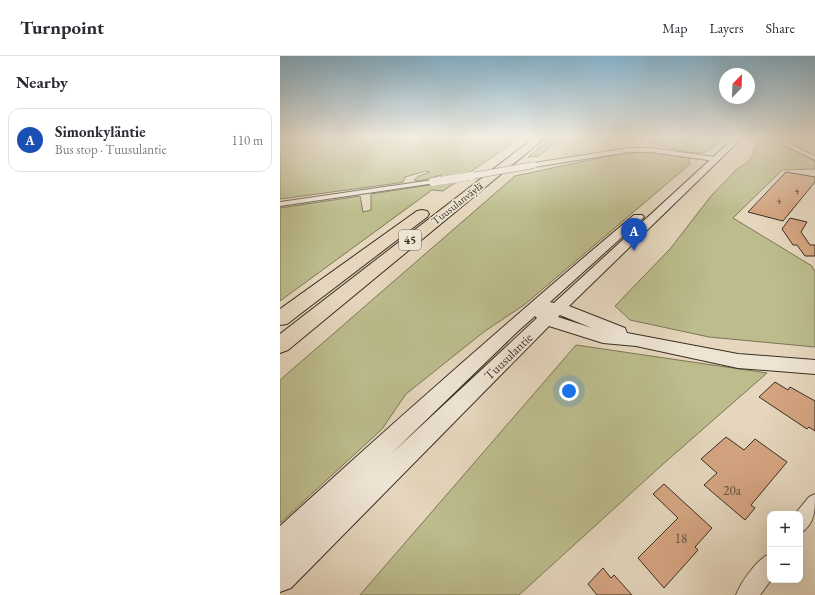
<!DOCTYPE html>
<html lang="en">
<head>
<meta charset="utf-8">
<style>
  body { margin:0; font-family:"EB Garamond",serif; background:#f2f2f3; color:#2b2b33 }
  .controls { position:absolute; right:12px; bottom:12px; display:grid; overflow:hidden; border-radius:8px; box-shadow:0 4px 16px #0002 }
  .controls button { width:36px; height:36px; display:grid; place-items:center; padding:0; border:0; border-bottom:1px solid #e1e1e2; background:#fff; color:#2b2b33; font:20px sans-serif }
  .compass { position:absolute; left:439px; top:12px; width:36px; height:36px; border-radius:50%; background:#fff; box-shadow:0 4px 16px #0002; rotate:23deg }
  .you { position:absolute; left:289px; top:335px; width:14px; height:14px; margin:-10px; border:3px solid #fff; border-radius:50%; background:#1a73e8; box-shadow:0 0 0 6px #1a73e833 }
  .badge { display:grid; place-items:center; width:26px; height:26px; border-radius:50%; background:#8f2418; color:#fff; font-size:13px; font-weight:700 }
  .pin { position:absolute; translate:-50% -33px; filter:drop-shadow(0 1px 2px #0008) }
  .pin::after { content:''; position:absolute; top:21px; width:14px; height:12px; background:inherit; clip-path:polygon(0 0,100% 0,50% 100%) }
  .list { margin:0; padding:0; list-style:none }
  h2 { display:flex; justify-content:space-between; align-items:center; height:52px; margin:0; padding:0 16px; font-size:17px }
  h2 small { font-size:13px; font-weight:400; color:#7c7c81 }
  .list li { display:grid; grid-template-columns:26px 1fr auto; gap:12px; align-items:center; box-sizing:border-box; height:64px; margin:0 8px 8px; padding:0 8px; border:1px solid #e1e1e2; border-radius:12px }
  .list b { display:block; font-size:15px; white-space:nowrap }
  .list p { margin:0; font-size:13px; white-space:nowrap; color:#7c7c81 }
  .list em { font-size:13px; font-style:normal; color:#7c7c81 }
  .map { position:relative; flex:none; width:535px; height:539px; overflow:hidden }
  header { display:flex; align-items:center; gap:24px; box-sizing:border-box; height:56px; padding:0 20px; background:#fff; border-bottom:1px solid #e1e1e2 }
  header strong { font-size:19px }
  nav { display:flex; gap:22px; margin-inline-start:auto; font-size:14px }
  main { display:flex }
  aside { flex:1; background:#fff }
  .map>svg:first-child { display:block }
</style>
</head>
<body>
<header>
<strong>Turnpoint</strong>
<nav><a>Map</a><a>Layers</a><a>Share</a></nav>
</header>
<main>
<aside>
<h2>Nearby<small></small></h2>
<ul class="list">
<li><span class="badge" style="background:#1a4fb4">A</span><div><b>Simonkyläntie</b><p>Bus stop · Tuusulantie</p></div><em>110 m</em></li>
</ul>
</aside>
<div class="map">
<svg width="535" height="539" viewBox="0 0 535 539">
  <rect width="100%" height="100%" fill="#e5d6bd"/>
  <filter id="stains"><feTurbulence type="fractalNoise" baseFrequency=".005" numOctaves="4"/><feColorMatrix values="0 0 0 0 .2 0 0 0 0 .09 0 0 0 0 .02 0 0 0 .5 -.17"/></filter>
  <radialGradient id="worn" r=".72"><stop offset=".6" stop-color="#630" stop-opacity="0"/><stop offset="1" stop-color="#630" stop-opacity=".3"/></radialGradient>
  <g fill="#bcbc8c" stroke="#7b7658">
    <path d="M0 81H96L97 83 101 84 110 81H241L163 135 152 134 0 245V152L80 140 83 156 91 154V138L156 128 161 119 140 125 134 124 139 120 150 116 146 115 125 121 123 126 119 127 0 143Z"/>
    <path d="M273 81H281L259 100 248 101Z"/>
    <path d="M372 81H394L401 83 418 81H437L440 82C437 86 433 92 430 94 417 103 382 90 369 84Z"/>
    <path d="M480 81H505L501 87 535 105V113L502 114 453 162 532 210 535 216V291L429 281 350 264 335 250 390 193 431 140 456 114 470 104Z"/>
    <path d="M365 96 409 102 410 108 244 249 205 275 126 338 102 373 0 467V324L235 120 339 98Z"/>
    <path d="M296 289 487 317 382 409 239 539H80Z"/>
  </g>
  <g fill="#d5a582" stroke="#3a2f23">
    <path d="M506 116 535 121V126L503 165 468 156Z"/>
    <path d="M510 162 527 166 521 176 530 189H535V200H525L517 189H513L502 173Z"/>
    <path d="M495 326 508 334 510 331 535 345V375L529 371 527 373 479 341Z"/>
    <path d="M446 381 464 394 475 383 507 406 471 449 475 452 465 464 424 429 437 417 421 403Z"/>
    <path d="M384 428 432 472 415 491 418 494 384 532 358 502 398 462 373 438Z"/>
    <path d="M323 512 331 522 334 519 352 539H317L308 528Z"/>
  </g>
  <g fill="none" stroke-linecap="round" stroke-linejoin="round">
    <g stroke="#65594a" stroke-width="2">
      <g id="minor">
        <path d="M496 83H500L535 100V104L496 85Z"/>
        <path d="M349 92H371L435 101 438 103 435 105 371 96H349L254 111 251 109 254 107Z"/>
        <path d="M153 124 155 125V127L0 150V146Z"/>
        <path d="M535 438C535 454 535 469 520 477V458H515L529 441Z"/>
        <path d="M490 498 491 524 480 539H456C461 526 477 503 490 498Z"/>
      </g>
    </g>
    <g stroke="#3a2f23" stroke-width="2">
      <path id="secondary" d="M455 81H463L289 250 345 272 347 277 458 298 535 304V318L458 312 356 290 323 287 269 270 11 532 0 536V470C116 364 234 260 354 159H362L364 161 362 163 270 246 274 247ZM280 259 312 272 278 261ZM255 260 257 262 111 398 237 276Z"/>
    </g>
    <g stroke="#3a2f23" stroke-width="2">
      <g id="motorway">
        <path d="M255 81H266L8 294 0 297V278Z"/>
        <path d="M142 154 147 155 149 158 147 161 7 268 0 269V253L137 155Z"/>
      </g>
    </g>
    <use href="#minor" fill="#eee4d4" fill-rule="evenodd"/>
    <use href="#secondary" fill="#eee4d4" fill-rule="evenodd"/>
    <use href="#motorway" fill="#e5d6bd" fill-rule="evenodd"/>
    <g stroke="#65594a" stroke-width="7" stroke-linecap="butt">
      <path id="minor-bridge-far1" d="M186 121 254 109"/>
    </g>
    <g stroke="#65594a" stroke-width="8" stroke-linecap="butt">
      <path id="minor-bridge" d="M153 126 191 120"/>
    </g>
    <use href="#minor-bridge-far1" stroke="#eee4d4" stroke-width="6"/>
    <use href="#minor-bridge" stroke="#eee4d4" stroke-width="8"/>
  </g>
  <linearGradient id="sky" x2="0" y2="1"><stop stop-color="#87b6d1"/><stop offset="0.52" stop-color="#f3ede1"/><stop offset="1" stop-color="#f3ede1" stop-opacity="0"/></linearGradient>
  <rect width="535" height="156" fill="url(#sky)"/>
  <g text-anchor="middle" stroke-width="3.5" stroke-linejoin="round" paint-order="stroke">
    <g font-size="9" fill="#614c3b">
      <text x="517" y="138">4</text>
      <text x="499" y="148">4</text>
    </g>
    <g font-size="11" fill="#3a2f23" stroke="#eee4d4">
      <text transform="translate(177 147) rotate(-38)" y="4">Tuusulanväylä</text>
    </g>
    <rect fill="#eee4d4" stroke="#706558" stroke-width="1" x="119" y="174" width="22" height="20" rx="3"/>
    <g font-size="12" font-weight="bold" fill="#3a2f23">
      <text x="130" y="188">45</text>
    </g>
    <g font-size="13" fill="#3a2f23" stroke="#eee4d4">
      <text transform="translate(228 300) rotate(-44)" y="5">Tuusulantie</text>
    </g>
    <g font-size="13" fill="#614c3b">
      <text x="452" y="439">20a</text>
      <text x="401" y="487">18</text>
    </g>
  </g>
  <rect width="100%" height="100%" filter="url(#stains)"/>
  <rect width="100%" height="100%" fill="url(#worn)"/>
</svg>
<div class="controls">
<button>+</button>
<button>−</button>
</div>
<svg class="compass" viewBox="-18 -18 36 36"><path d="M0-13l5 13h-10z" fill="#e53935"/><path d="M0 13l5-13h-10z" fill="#7c7c81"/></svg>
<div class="you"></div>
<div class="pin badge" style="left:354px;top:195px;background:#1a4fb4">A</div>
</div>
</main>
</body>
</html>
